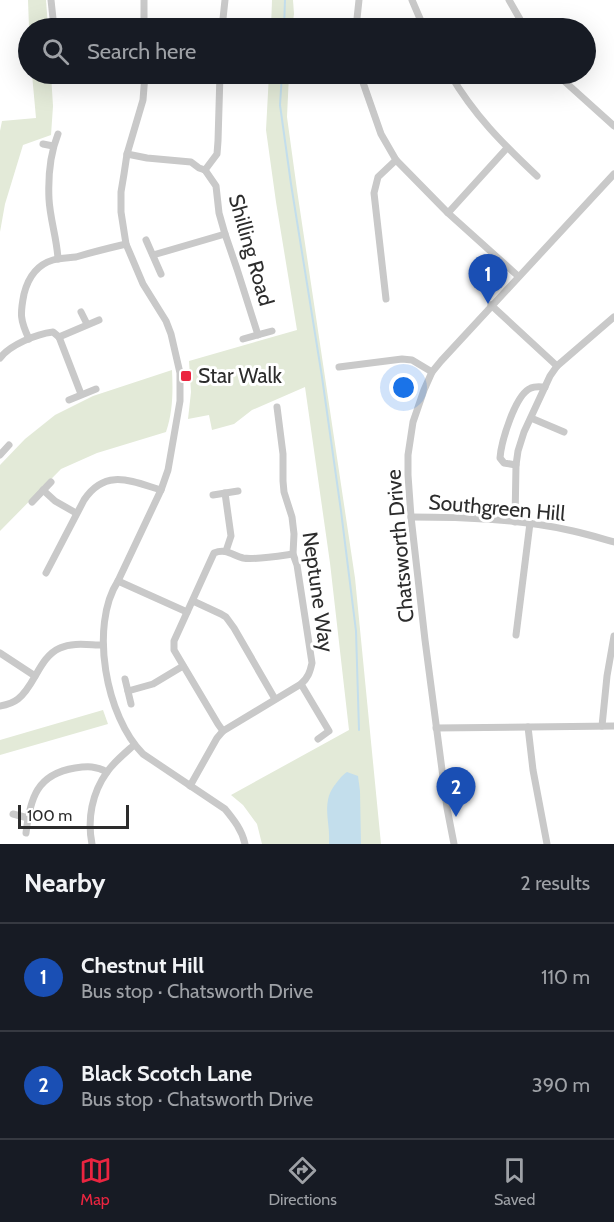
<!DOCTYPE html>
<html lang="en">
<head>
<meta charset="utf-8">
<style>
  body { margin:0; font-family:Cabin,sans-serif; background:#242831; color:#f1f3f6 }
  .scale { position:absolute; left:18px; bottom:15px; width:111px; box-sizing:border-box; padding-left:6px; border:3px solid #2c2c2c; border-top:0; font-size:16px; line-height:21px; white-space:nowrap; color:#2c2c2c; -webkit-text-stroke:4px #fff; paint-order:stroke }
  .you { position:absolute; left:404px; top:388px; width:21px; height:21px; margin:-15px; border:4px solid #fff; border-radius:50%; background:#1a73e8; box-shadow:0 0 0 9px #1a73e833 }
  .badge { display:grid; place-items:center; width:39px; height:39px; border-radius:50%; background:#eb2540; color:#fff; font-size:20px; font-weight:700 }
  .pin { position:absolute; translate:-50% -50px; filter:drop-shadow(0 2px 3px #0008) }
  .pin::after { content:''; position:absolute; top:32px; width:21px; height:18px; background:inherit; clip-path:polygon(0 0,100% 0,50% 100%) }
  .list { margin:0; padding:0; list-style:none }
  h2 { display:flex; justify-content:space-between; align-items:center; height:78px; margin:0; padding:0 24px; font-size:26px }
  h2 small { font-size:20px; font-weight:400; color:#9ea1a6 }
  .list li { display:grid; grid-template-columns:39px 1fr auto; gap:18px; align-items:center; box-sizing:border-box; height:108px; padding:0 24px; border-top:2px solid #363941 }
  .list b { display:block; font-size:22px; white-space:nowrap }
  .list p { margin:0; font-size:20px; white-space:nowrap; color:#9ea1a6 }
  .list em { font-size:20px; font-style:normal; color:#9ea1a6 }
  .icon { flex:none; width:33px; height:33px; fill:none; stroke:currentColor; stroke-width:2; stroke-linecap:round; stroke-linejoin:round }
  .map { position:relative; flex:none; width:614px; height:844px; overflow:hidden }
  .search { position:absolute; background:#171b24; box-shadow:0 6px 24px #0002; left:18px; right:18px; top:18px; height:66px; display:flex; align-items:center; gap:15px; box-sizing:border-box; padding:0 21px; border-radius:33px; color:#9ea1a6; font-size:22px }
  .sheet { height:294px; background:#171b24 }
  nav { display:flex; justify-content:space-around; align-items:center; box-sizing:border-box; height:84px; border-top:2px solid #363941; background:#171b24; font-size:16px; color:#9ea1a6 }
  nav a { display:grid; justify-items:center; gap:3px }
  nav .on { color:#eb2540 }
  .map>svg:first-child { display:block }
</style>
</head>
<body>
<div class="map">
<svg width="614" height="844" viewBox="0 0 614 844">
  <rect width="100%" height="100%" fill="#fff"/>
  <g fill="#e3ead8">
    <path d="M28 0H46L48 28H29Z"/>
    <path d="M272 0H293L294 14 292 28H271Z"/>
    <path d="M32 74H51L53 106 51 135 23 145 5 204 0 232V131L2 121 36 118Z"/>
    <path d="M269 74H289L287 117 297 190 355 578 381 844H262L257 824 243 805 231 795 349 730 330 563 305 387 252 410 234 424 212 430 209 415 188 419 191 392 189 361 297 330 276 202 266 130Z"/>
    <path d="M172 370C173 391 173 412 166 432L97 453 61 469 0 531V465L25 439 55 415 93 396Z"/>
    <path d="M103 710 108 724 0 755V740Z"/>
  </g>
  <path fill="#c3deec" d="M347 772 358 776 360 791 361 844H329C331 824 321 804 334 786 338 781 341 776 347 772Z"/>
  <g fill="none" stroke-linecap="round" stroke-linejoin="round">
    <g stroke="#c3deec" stroke-width="2">
      <path d="M284 28 285 0"/>
      <path d="M282 74 280 105 291 184 322 377 341 511 356 631 359 730"/>
    </g>
    <g stroke="#c9c9c9" stroke-width="7">
      <path d="M51 0 54 28"/>
      <path d="M144 0V28"/>
      <path d="M412 0 424 28"/>
      <path d="M509 0 525 28"/>
      <path d="M222 28 225 0"/>
      <path d="M356 28 359 0"/>
      <path d="M145 74 143 100 127 154 124 174 121 192V212L126 244 143 284 166 321 171 334 180 373V401L168 470 161 490 118 581C89 626 106 717 143 754L225 809C234 820 242 830 245 844"/>
      <path d="M360 74 381 134 396 160 448 213 518 276"/>
      <path d="M450 74C474 115 502 143 537 176"/>
      <path d="M557 74 563 80 614 126"/>
      <path d="M58 134C50 154 48 177 49 199 50 219 57 239 58 259"/>
      <path d="M43 144 53 146"/>
      <path d="M127 154 147 158 191 162 199 168 205 170"/>
      <path d="M205 170 216 186 219 213 225 234 237 269 258 335"/>
      <path d="M205 170 217 154 218 141 220 74"/>
      <path d="M448 213 507 148"/>
      <path d="M146 240 161 274"/>
      <path d="M153 255 225 234"/>
      <path d="M386 299 374 193 378 177 396 160"/>
      <path d="M491 305 557 366"/>
      <path d="M81 312 87 324"/>
      <path d="M59 337 81 394"/>
      <path d="M59 337 99 320"/>
      <path d="M29 339C20 320 20 314 24 294 28 278 36 265 53 260 60 258 68 258 76 257 93 252 109 248 126 244"/>
      <path d="M243 339 272 331"/>
      <path d="M0 358C10 345 36 334 53 332L59 337"/>
      <path d="M339 367 402 359 412 360 432 372"/>
      <path d="M69 400 96 389"/>
      <path d="M531 418 564 432"/>
      <path d="M0 455 9 445"/>
      <path d="M516 465 504 463 500 458C501 443 515 394 531 388 535 386 541 387 545 387"/>
      <path d="M43 490 55 501 76 513"/>
      <path d="M225 493 231 536 226 551"/>
      <path d="M213 495 238 491"/>
      <path d="M32 502 51 482"/>
      <path d="M411 517C465 517 520 519 573 531 587 534 600 538 614 542"/>
      <path d="M515 522 516 465 518 451 524 432 550 376 557 366 614 317"/>
      <path d="M46 573 84 500C105 468 131 481 161 490"/>
      <path d="M118 581 187 612"/>
      <path d="M193 601 221 614 226 617 234 628 275 699"/>
      <path d="M516 635 530 523"/>
      <path d="M0 653 35 676"/>
      <path d="M125 679 131 704"/>
      <path d="M301 684 329 731 318 739"/>
      <path d="M128 691 153 684 183 666"/>
      <path d="M0 706C6 705 13 703 18 699 35 686 39 657 60 648 73 642 89 645 103 645"/>
      <path d="M602 726 607 676 614 636"/>
      <path d="M528 727 533 770 547 844"/>
      <path d="M436 728 614 726"/>
      <path d="M223 731 218 724 174 650V641L214 553C226 548 232 555 243 558 255 560 279 556 293 554"/>
      <path d="M190 786 217 738 223 731 301 684C308 678 310 672 312 663L297 565 293 554 294 534 292 517 284 492 283 481V454L277 407"/>
      <path d="M13 814 28 818"/>
      <path d="M26 833C30 798 37 774 75 768 88 766 96 766 107 772"/>
      <path d="M92 844C87 819 92 793 107 772 114 762 125 753 134 745"/>
      <path d="M454 844 447 808 425 640 411 517 408 475V455L413 422 424 390 432 372 441 361 614 174"/>
    </g>
  </g>
  <rect fill="#eb2540" stroke="#fff" stroke-width="2" x="180" y="370" width="12" height="12" rx="3"/>
  <g text-anchor="middle" stroke-width="6" stroke-linejoin="round" paint-order="stroke">
    <g font-size="21" fill="#2c2c2c" stroke="#fff">
      <text transform="translate(251 250) rotate(74)" y="7">Shilling Road</text>
      <text transform="translate(497 508) rotate(5)" y="7">Southgreen Hill</text>
      <text transform="translate(400 546) rotate(-95)" y="7">Chatsworth Drive</text>
      <text transform="translate(318 592) rotate(82)" y="7">Neptune Way</text>
    </g>
    <g font-size="21" fill="#2c2c2c" stroke="#fff" text-anchor="start">
      <text x="198" y="383">Star Walk</text>
    </g>
  </g>
</svg>
<div class="scale">100 m</div>
<div class="you"></div>
<div class="pin badge" style="left:488px;top:304px;background:#1a4fb4">1</div>
<div class="pin badge" style="left:456px;top:817px;background:#1a4fb4">2</div>
<div class="search"><svg class="icon" aria-label="search" viewBox="0 0 24 24"><circle cx="10" cy="10" r="6"/><path d="M15 15l6 6"/></svg>Search here</div>
</div>
<section class="sheet">
<h2>Nearby<small>2 results</small></h2>
<ul class="list">
<li><span class="badge" style="background:#1a4fb4">1</span><div><b>Chestnut Hill</b><p>Bus stop · Chatsworth Drive</p></div><em>110 m</em></li>
<li><span class="badge" style="background:#1a4fb4">2</span><div><b>Black Scotch Lane</b><p>Bus stop · Chatsworth Drive</p></div><em>390 m</em></li>
</ul>
</section>
<nav>
<a class="on"><svg class="icon" aria-label="map" viewBox="0 0 24 24"><path d="M3 6l6-2 6 2 6-2v14l-6 2-6-2-6 2zM9 4v14M15 6v14"/></svg>Map</a>
<a><svg class="icon" aria-label="directions" viewBox="0 0 24 24"><path d="M12 3l9 9-9 9-9-9zM9 14v-3h6M13 9l2 2-2 2"/></svg>Directions</a>
<a><svg class="icon" aria-label="saved" viewBox="0 0 24 24"><path d="M7 4h10v16l-5-4-5 4z"/></svg>Saved</a>
</nav>
</body>
</html>
